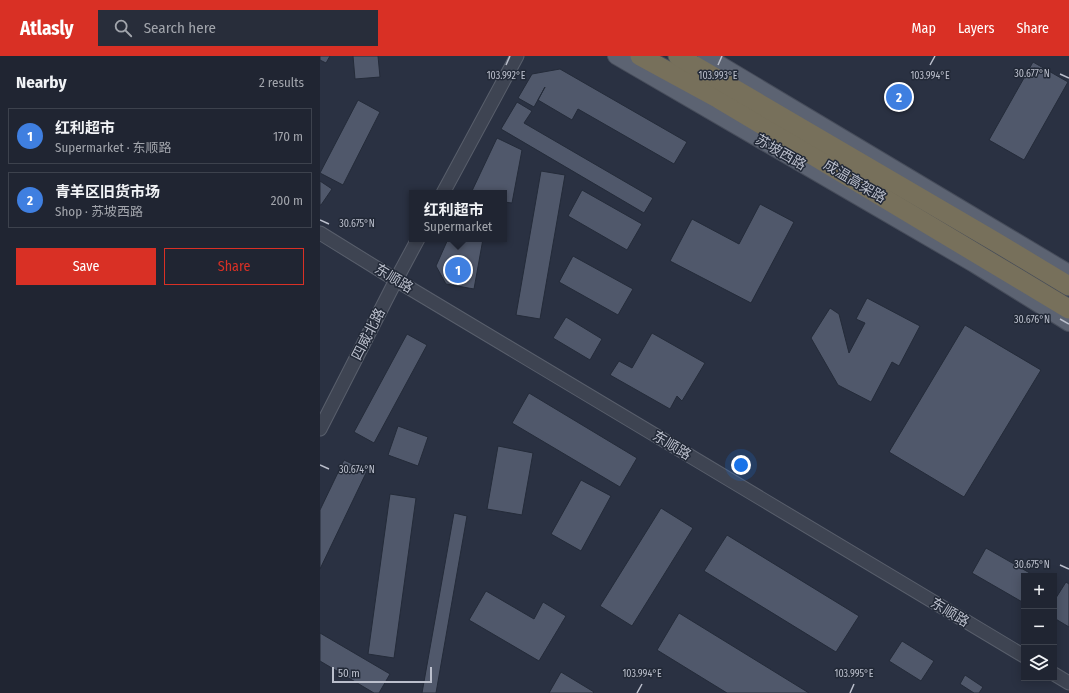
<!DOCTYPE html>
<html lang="en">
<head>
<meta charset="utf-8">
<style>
  body { margin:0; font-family:"Fira Sans Condensed","Noto Sans SC",sans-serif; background:#282d3a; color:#f1f3f6 }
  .controls { position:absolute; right:12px; bottom:12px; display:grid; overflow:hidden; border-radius:0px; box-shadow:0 2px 10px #0003 }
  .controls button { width:36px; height:36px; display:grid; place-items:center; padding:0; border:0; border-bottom:1px solid #3d424d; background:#202532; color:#f1f3f6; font:20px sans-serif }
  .scale { position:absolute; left:12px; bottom:10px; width:100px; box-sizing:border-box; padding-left:4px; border:2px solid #bbbfcc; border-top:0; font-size:11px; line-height:14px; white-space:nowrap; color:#bbbfcc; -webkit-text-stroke:3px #222937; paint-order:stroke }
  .you { position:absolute; left:421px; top:409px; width:14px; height:14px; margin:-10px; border:3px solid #fff; border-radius:50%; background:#1a73e8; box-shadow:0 0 0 6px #1a73e833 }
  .badge { display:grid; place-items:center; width:26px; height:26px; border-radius:50%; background:#d93025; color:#fff; font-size:13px; font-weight:700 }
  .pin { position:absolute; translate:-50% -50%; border:2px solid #fff; box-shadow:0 1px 4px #0006 }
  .popup { position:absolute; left:89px; top:134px; width:98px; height:52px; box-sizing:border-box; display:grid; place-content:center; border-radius:0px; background:#202532; filter:drop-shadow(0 1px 3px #0005); font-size:13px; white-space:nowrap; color:#a2a5ac }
  .popup b { font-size:15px; color:#f1f3f6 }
  .popup::after { content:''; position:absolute; left:50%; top:100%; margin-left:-8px; border:8px solid transparent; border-top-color:#202532 }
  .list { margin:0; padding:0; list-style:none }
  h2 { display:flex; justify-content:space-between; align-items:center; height:52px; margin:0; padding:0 16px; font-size:17px }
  h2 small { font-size:13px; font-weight:400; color:#a2a5ac }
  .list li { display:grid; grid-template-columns:26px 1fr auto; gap:12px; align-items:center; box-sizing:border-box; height:56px; margin:0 8px 8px; padding:0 8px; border:1px solid #3d424d; border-radius:0px }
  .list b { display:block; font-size:15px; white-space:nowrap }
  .list p { margin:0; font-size:13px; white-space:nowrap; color:#a2a5ac }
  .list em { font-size:13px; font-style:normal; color:#a2a5ac }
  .actions { display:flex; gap:8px; padding:12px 16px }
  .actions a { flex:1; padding:9px 0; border:1px solid #d93025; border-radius:0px; text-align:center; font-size:14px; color:#d93025 }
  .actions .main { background:#d93025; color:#fff }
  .icon { flex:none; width:22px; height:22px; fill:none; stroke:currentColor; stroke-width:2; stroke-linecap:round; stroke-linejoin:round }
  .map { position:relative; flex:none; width:749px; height:637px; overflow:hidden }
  header { display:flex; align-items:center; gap:24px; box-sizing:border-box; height:56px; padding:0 20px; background:#d93025; color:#fff }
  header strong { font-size:19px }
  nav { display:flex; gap:22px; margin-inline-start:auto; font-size:14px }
  .search { width:280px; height:36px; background:#282d3a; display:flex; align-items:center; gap:10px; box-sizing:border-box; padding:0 14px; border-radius:0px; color:#a2a5ac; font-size:15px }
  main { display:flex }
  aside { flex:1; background:#202532 }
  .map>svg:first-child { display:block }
</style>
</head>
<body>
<header>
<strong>Atlasly</strong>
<div class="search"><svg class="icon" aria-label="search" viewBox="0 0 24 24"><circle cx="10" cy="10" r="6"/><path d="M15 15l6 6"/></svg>Search here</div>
<nav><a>Map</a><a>Layers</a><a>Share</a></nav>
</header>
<main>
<aside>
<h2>Nearby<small>2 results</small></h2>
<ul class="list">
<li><span class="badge" style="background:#3f7fe0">1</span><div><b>红利超市</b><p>Supermarket · 东顺路</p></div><em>170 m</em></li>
<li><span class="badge" style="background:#3f7fe0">2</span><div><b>青羊区旧货市场</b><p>Shop · 苏坡西路</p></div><em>200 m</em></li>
</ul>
<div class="actions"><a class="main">Save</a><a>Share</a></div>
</aside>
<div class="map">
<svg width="749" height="637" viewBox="0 0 749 637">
  <rect width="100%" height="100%" fill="#2a3142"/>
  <g fill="#50586b" stroke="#242b39">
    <path d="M0 0H10L6 7 0 4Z"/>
    <path d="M33 0H58L60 21 35 23Z"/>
    <path d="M713 6 748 26 704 104 669 84Z"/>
    <path d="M240 13 367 86 354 108 258 53 252 64 218 44 225 31 214 51 198 42 212 18Z"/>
    <path d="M38 44 60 56 23 129 0 117Z"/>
    <path d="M197 46 212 55 204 67 333 142 324 157 181 73Z"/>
    <path d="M177 82 202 94 192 147 184 146V137H151Z"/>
    <path d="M221 115 245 119 220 263 196 259Z"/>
    <path d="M0 125 12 133 1 149H0Z"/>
    <path d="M262 134 322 168 307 194 248 160Z"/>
    <path d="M440 148 474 166 431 247 350 205 372 163 419 188Z"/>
    <path d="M128 183H163L154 233 126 228 116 210Z"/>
    <path d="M253 200 313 233 298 259 239 226Z"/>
    <path d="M547 242 600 270 579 310 572 306 551 346 518 329 491 282 510 252 519 258 529 297 545 267 536 263Z"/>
    <path d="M246 261 282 283 270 304 233 282Z"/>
    <path d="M645 269 721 314 644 441 569 396Z"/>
    <path d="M332 277 385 307 362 345 357 340 350 353 290 319 299 305 312 312Z"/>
    <path d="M87 278 107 289 54 387 34 376Z"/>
    <path d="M209 337 317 402 300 431 192 367Z"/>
    <path d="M78 370 108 381 98 410 68 399Z"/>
    <path d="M178 390 213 397 202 459 167 453Z"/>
    <path d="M24 404 47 415 0 513V454Z"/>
    <path d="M261 424 291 440 261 495 231 478Z"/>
    <path d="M70 438 96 442 74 602 48 598Z"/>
    <path d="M341 452 373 472 312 570 280 550Z"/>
    <path d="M134 457 147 460 116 637H102Z"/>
    <path d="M407 479 539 560 516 596 384 515Z"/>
    <path d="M666 492 715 520H704V547L652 517Z"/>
    <path d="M746 526 749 528V571L734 562V545Z"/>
    <path d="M166 535 214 563 223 546 246 560 219 605 149 564Z"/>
    <path d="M359 557 489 637H407L337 594Z"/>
    <path d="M0 577 70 618 59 637H54L0 605Z"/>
    <path d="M582 585 614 605 601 625 569 605Z"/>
    <path d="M241 616 274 636 273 637H229Z"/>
    <path d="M645 619 663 631 659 637H654L640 628Z"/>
  </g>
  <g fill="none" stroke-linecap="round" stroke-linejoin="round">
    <g stroke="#595f6c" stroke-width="15">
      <g id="minor">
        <path d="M123 137 197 0"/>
        <path d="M0 177 76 224 704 600"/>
        <path d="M0 373 76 224 98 183"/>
        <path d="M734 618 749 627"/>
      </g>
    </g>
    <g stroke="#474d5b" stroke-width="18">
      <g id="major">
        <path d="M296 0 654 208 749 267"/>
        <path d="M386 0 749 217"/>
      </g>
    </g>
    <g stroke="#454c59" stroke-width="21">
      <g id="highway">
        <path d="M320 0 399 43 749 253"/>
        <path d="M358 0 674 185 749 230"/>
      </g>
    </g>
    <use href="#minor" stroke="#3e4452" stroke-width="13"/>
    <use href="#major" stroke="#5c6372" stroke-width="16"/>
    <use href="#highway" stroke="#77705b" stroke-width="19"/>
  </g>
  <path fill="none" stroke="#bbbfcc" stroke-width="1.5" d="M186 9 190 0M398 9 402 0M610 9 615 0M740 18 749 22M0 164 9 168M740 263 749 268M0 409 9 413M740 509 749 513M317 637 322 628M530 637 534 628"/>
  <g text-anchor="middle" stroke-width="3" stroke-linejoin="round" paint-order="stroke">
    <g font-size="14" fill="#bbbfcc" stroke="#222937">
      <text transform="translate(461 96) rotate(30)" y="5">苏坡西路</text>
      <text transform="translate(535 125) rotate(31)" y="5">成温高架路</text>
      <text transform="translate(74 222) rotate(31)" y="5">东顺路</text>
      <text transform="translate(48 278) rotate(-63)" y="5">四威北路</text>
      <text transform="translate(352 389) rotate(31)" y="5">东顺路</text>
      <text transform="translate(630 556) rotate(31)" y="5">东顺路</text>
    </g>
  </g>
  <g font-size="10" text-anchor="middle" fill="#bbbfcc" stroke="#222937" stroke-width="3" stroke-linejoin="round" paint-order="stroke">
    <text x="712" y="21">30.677°N</text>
    <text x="186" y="23">103.992°E</text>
    <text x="398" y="23">103.993°E</text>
    <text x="610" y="23">103.994°E</text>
    <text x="37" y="171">30.675°N</text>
    <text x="712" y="267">30.676°N</text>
    <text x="37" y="417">30.674°N</text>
    <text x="712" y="512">30.675°N</text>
    <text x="534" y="621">103.995°E</text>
    <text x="322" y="621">103.994°E</text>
  </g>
</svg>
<div class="controls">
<button>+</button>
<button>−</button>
<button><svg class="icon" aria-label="layers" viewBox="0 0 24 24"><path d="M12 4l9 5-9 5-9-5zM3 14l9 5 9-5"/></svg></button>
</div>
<div class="scale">50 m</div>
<div class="you"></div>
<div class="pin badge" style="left:138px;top:214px;background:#3f7fe0">1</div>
<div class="popup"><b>红利超市</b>Supermarket</div>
<div class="pin badge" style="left:579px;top:41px;background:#3f7fe0">2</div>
</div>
</main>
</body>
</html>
